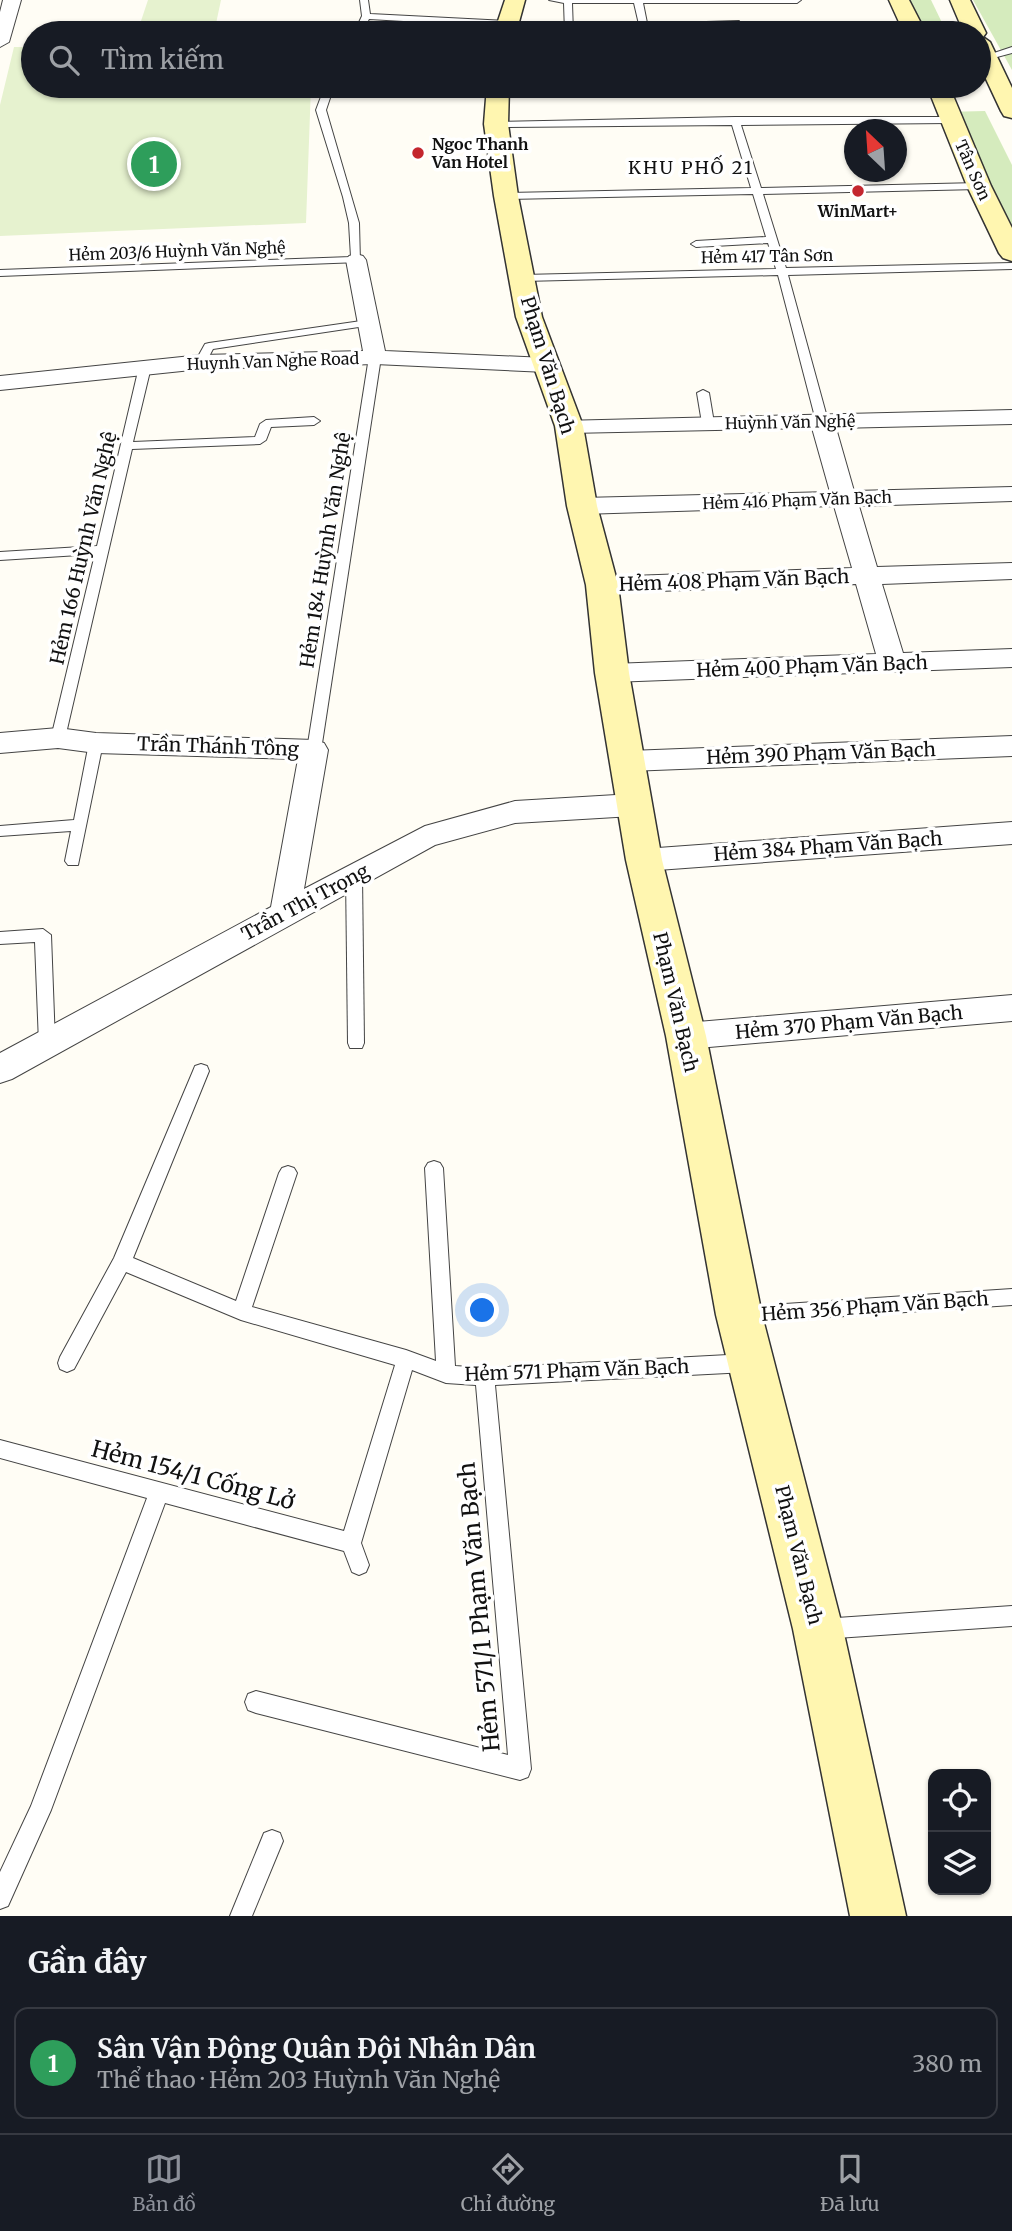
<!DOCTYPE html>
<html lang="vi">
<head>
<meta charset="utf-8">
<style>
  body { margin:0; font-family:Merriweather,serif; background:#242831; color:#f1f3f6 }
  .controls { position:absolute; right:21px; bottom:21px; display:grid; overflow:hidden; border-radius:14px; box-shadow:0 2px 5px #0004 }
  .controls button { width:63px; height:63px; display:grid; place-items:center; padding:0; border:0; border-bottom:2px solid #363941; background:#171b24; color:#f1f3f6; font:35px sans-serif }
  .compass { position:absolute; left:844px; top:119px; width:63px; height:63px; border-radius:50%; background:#171b24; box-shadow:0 2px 5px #0004; rotate:335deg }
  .you { position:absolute; left:483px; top:1311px; width:24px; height:24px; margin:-18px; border:5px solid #fff; border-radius:50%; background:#1a73e8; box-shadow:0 0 0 10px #1a73e833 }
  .badge { display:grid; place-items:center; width:46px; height:46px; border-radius:50%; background:#8c9099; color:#fff; font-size:23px; font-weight:700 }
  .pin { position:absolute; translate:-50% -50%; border:4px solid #fff; box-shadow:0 2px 7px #0006 }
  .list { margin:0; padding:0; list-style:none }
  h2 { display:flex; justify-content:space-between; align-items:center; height:91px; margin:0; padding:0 28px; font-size:30px }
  h2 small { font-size:23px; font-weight:400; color:#9ea1a6 }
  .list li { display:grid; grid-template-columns:46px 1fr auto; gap:21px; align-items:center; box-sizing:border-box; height:112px; margin:0 14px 14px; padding:0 14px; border:2px solid #363941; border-radius:14px }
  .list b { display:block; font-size:26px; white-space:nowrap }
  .list p { margin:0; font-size:23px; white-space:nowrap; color:#9ea1a6 }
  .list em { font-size:23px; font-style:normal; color:#9ea1a6 }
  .icon { flex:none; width:38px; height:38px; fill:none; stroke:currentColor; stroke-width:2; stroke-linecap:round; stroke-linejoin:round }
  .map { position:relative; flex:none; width:1012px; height:1916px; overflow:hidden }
  .search { position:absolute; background:#171b24; box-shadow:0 2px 5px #0004; left:21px; right:21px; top:21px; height:77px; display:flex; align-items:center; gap:18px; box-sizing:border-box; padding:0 24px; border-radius:38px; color:#9ea1a6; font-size:26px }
  .sheet { height:217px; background:#171b24 }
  nav { display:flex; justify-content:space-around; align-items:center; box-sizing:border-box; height:98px; border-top:2px solid #363941; background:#171b24; font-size:19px; color:#9ea1a6 }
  nav a { display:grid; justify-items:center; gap:4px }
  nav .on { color:#8c9099 }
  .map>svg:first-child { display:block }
</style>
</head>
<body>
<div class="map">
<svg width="1012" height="1916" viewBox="0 0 1012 1916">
  <rect width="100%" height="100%" fill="#fffdf5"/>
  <g fill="#d5ebbd">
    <path d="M894 0H931L947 33H909Z"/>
    <path d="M973 0H1012V70Z"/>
    <path d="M985 111 1012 165V253L945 112Z"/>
  </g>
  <g fill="#e6f2cf">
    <path d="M148 0H221L214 33H137Z"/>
    <path d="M14 47H33V86H311L306 223 0 236V105Z"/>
  </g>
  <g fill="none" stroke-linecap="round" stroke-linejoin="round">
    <g stroke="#444" stroke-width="2">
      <g id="lane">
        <path d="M360 0H368L370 14 507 21 511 24 507 27 369 19 362 33H354L362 16Z"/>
        <path d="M549 0H801L797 3H643L649 33H641L634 3H572L573 33H565L564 3Z"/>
        <path d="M739 21V25L736 26 673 29 669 26 673 23Z"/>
        <path d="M1012 47V53L986 60 982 57Z"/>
        <path d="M325 86H334L326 110 359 223 360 262 0 276V270L351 257 349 223 343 197 316 110Z"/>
        <path d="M735 117H950L955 120 950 123 741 125 761 188 979 183 984 186 979 189 763 194 786 268 1012 263V269L788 275 828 421 826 423H818L816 421 778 275 523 281 518 278 523 275 776 269 768 243 696 247 691 244 696 241 766 237 753 194 506 199 501 196 506 193 751 188 732 125 496 127 491 124 493 122Z"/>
        <path d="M368 320 372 321V325L213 349 205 364 195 362 205 344 209 343Z"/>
        <path d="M375 354 381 357 321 750 314 755 307 750 369 357Z"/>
        <path d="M145 364 151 367 133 442 255 437 260 424 266 420 314 417 320 421 314 425 271 427 266 440 260 444 132 449 65 738 58 743 51 738 95 554 0 560V552L97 546 139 367Z"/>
        <path d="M703 390 709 393 714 423 708 427 702 423 697 393Z"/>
        <path d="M96 738 103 743 78 865H68L65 861 71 831 0 836V826L74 820 89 743Z"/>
        <path d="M354 869 362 875 364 1043 362 1048H350L348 1043 346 875Z"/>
        <path d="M43 929 51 935 55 1043 53 1048H41L39 1043 35 942 0 944V932Z"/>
        <path d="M201 1064 207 1066 209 1071 133 1258 236 1301 279 1173 282 1168 288 1166 294 1168 297 1173 252 1307 406 1350 436 1361 425 1168 428 1163 434 1161 440 1163 443 1168 455 1366 485 1368 747 1354 754 1357 756 1363 754 1369 747 1372 495 1385 531 1769 528 1777 520 1780 256 1713 248 1710 245 1702 248 1694 256 1691 508 1755 476 1385 446 1383 412 1370 361 1543 369 1565 366 1572 359 1575 352 1572 344 1551 165 1503 51 1810 8 1906 0 1909V1872L31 1806 147 1498 0 1458V1440L344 1531 395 1365 241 1320 126 1272 74 1369 67 1372 60 1369 58 1363 60 1357 114 1258 193 1071 195 1066Z"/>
        <path d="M1012 1289V1305L741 1323 734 1321 732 1315 734 1309 741 1307Z"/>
        <path d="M1012 1606V1626L822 1639 815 1636 812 1629 815 1622 822 1619Z"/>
        <path d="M272 1830 280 1833 283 1841 252 1916H230L264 1833Z"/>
      </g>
    </g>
    <g stroke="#444" stroke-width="2">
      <g id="street">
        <path d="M3 0H21L9 42 0 47V12Z"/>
        <path d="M356 254 363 256 366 260 385 351 546 358 554 360 557 365 554 370 546 372 375 364 201 369 0 390V376L201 355 363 351 346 260 349 256Z"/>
        <path d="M1012 410V424L836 428 854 491 1012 487V501L859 506 877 567 1012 563V579L882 584 903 653 1012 649V667L612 682 602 679 598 673 602 667 612 664 876 654 856 584 602 593 593 591 589 585 593 579 602 577 852 568 834 506 582 514 573 511 570 506 573 501 582 498 830 492 812 428 569 433 561 431 557 426 561 421Z"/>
        <path d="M58 728 96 733 314 740 324 743 328 750 304 889 425 826 515 801 633 794 643 798 648 805 643 812 633 816 515 823 435 845 12 1079 0 1083V1053L271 907 298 759 96 753 58 748 0 753V733Z"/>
        <path d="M1012 736V756L629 771 619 768 615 761 619 754 629 751Z"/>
        <path d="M1012 822V844L644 871 633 868 629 860 633 852 644 849Z"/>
        <path d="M1012 995V1021L686 1049 674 1045 670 1036 674 1027 686 1023Z"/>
      </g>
    </g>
    <g stroke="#333" stroke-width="3">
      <g id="secondary">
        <path d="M505 0H525L516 33H494Z"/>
        <path d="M889 0H909L926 33H904Z"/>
        <path d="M950 0H970L986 33 983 37 990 42 1012 88V118L1004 116 1001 111 979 64V33H964Z"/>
        <path d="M487 86H509L508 124 518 196 542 317 583 426 597 506 618 585 629 673 662 860 706 1036 762 1315 843 1629 906 1916H850L793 1629 716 1315 666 1036 626 860 595 673 586 585 567 506 555 426 516 317 494 196 484 124Z"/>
        <path d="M927 86H949L991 186 1012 228V261L1003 258 999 253 967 186Z"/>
      </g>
    </g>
    <use href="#lane" fill="#fff" fill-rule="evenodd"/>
    <use href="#street" fill="#fff" fill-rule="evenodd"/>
    <use href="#secondary" fill="#fff6b0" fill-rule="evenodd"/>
  </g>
  <g fill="#c4262e" stroke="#fff" stroke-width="2.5">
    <circle cx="418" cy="153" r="7"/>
    <circle cx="858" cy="191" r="7"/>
  </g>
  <g text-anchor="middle" stroke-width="7" stroke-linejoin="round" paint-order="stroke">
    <g font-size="16" font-weight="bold" fill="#111" stroke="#fff" text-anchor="start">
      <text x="432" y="150">Ngoc Thanh<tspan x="432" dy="18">Van Hotel</tspan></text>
      <text x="858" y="217" text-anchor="middle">WinMart+</text>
    </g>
    <g font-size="16" fill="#111" stroke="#fff">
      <text transform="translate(973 170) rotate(66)" y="6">Tân Sơn</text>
      <text transform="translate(177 251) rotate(-2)" y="6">Hẻm 203/6 Huỳnh Văn Nghệ</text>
      <text transform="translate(767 256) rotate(-1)" y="6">Hẻm 417 Tân Sơn</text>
      <text transform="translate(273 361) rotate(-2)" y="6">Huynh Van Nghe Road</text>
      <text transform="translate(790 422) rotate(-1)" y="6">Huỳnh Văn Nghệ</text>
      <text transform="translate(797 500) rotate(-2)" y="6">Hẻm 416 Phạm Văn Bạch</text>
    </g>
    <g font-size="18" letter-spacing="2" fill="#111" stroke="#fff">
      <text x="691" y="174">KHU PHỐ 21</text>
    </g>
    <g font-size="19" fill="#111" stroke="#fff">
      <text transform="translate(548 365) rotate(73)" y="7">Phạm Văn Bạch</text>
      <text transform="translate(83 548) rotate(-77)" y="7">Hẻm 166 Huỳnh Văn Nghệ</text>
      <text transform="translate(325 550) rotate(-81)" y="7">Hẻm 184 Huỳnh Văn Nghệ</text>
      <text transform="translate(734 580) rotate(-2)" y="7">Hẻm 408 Phạm Văn Bạch</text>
      <text transform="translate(812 666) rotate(-2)" y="7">Hẻm 400 Phạm Văn Bạch</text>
      <text transform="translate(218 746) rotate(2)" y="7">Trần Thánh Tông</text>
      <text transform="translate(821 753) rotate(-2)" y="7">Hẻm 390 Phạm Văn Bạch</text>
      <text transform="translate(828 846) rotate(-4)" y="7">Hẻm 384 Phạm Văn Bạch</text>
      <text transform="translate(305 902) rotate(-28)" y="7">Trần Thị Trọng</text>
      <text transform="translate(676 1002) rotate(77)" y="7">Phạm Văn Bạch</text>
      <text transform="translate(849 1022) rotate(-5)" y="7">Hẻm 370 Phạm Văn Bạch</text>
      <text transform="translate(875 1306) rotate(-4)" y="7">Hẻm 356 Phạm Văn Bạch</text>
      <text transform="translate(577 1370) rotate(-2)" y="7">Hẻm 571 Phạm Văn Bạch</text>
      <text transform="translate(799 1555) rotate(76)" y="7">Phạm Văn Bạch</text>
    </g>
    <g font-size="23" fill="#111" stroke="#fff">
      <text transform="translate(193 1475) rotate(15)" y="8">Hẻm 154/1 Cống Lở</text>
      <text transform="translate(479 1607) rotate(-95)" y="8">Hẻm 571/1 Phạm Văn Bạch</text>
    </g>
  </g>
</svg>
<div class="controls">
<button><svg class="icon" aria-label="locate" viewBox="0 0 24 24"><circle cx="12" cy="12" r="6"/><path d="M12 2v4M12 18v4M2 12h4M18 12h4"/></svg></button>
<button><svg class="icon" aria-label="layers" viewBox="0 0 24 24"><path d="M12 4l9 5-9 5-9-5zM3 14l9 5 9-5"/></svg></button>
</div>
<svg class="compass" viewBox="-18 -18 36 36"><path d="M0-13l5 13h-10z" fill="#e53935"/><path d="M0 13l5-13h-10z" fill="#9ea1a6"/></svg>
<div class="you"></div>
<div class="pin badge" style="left:154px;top:164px;background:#2e9e5b">1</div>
<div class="search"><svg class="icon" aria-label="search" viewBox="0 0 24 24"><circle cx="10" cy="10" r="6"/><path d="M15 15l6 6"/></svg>Tìm kiếm</div>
</div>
<section class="sheet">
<h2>Gần đây<small></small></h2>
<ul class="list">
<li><span class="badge" style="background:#2e9e5b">1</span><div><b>Sân Vận Động Quân Đội Nhân Dân</b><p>Thể thao · Hẻm 203 Huỳnh Văn Nghệ</p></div><em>380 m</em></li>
</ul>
</section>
<nav>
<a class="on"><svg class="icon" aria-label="map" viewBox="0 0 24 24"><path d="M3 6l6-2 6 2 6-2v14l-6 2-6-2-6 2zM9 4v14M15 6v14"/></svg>Bản đồ</a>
<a><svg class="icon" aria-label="directions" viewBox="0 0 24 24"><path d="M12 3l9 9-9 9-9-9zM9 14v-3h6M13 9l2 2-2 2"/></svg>Chỉ đường</a>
<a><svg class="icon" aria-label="saved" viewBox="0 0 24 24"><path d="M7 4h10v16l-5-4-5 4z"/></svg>Đã lưu</a>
</nav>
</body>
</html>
